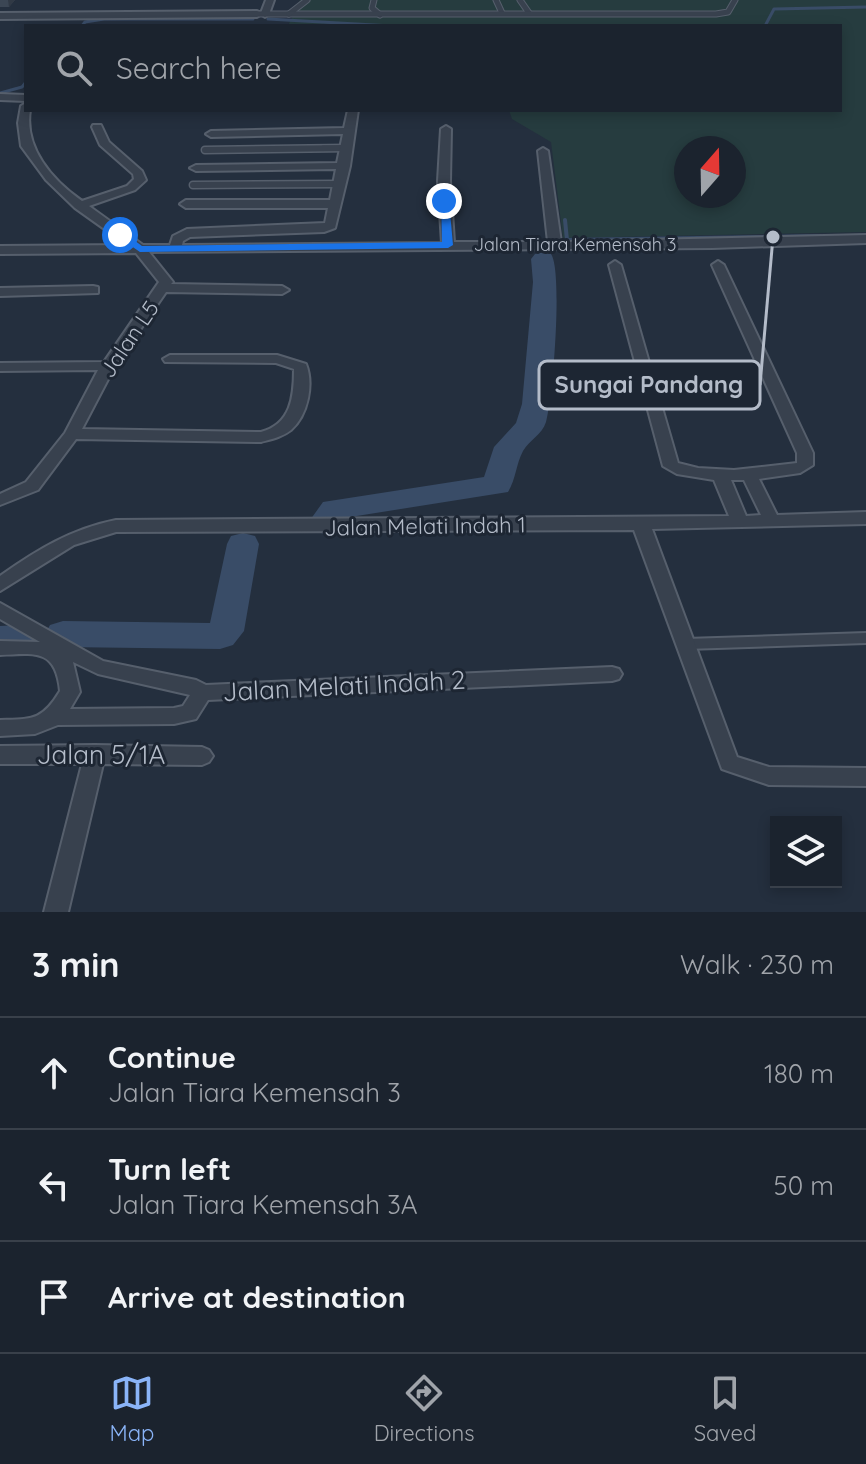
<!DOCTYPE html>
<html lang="en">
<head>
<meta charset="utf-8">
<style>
  body { margin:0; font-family:Quicksand,sans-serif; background:#242b36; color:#f1f3f6 }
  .controls { position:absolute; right:24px; bottom:24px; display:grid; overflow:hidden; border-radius:0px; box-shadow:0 4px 12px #0003 }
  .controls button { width:72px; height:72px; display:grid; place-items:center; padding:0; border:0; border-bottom:2px solid #39404a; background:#1b232e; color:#f1f3f6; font:40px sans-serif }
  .compass { position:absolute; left:674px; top:136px; width:72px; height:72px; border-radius:50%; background:#1b232e; box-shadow:0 4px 12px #0003; rotate:20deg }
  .stop { position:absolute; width:24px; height:24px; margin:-18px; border:6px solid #1a73e8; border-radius:50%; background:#fff }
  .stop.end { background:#1a73e8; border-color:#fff; box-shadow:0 2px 8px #0008 }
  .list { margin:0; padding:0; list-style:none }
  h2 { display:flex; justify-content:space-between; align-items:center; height:104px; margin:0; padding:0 32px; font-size:34px }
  h2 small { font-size:26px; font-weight:400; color:#a0a4aa }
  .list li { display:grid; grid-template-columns:52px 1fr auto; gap:24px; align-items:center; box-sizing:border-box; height:112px; padding:0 32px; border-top:2px solid #39404a }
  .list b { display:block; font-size:30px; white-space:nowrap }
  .list p { margin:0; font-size:26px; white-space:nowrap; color:#a0a4aa }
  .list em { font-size:26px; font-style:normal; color:#a0a4aa }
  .icon { flex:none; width:44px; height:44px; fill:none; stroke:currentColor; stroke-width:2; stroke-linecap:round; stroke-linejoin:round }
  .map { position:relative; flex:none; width:866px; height:912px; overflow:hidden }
  .search { position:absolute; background:#1b232e; box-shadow:0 4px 12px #0003; left:24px; right:24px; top:24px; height:88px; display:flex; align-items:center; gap:20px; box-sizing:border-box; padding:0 28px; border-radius:0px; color:#a0a4aa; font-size:30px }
  .sheet { height:440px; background:#1b232e }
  nav { display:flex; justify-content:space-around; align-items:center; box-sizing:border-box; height:112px; border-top:2px solid #39404a; background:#1b232e; font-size:22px; color:#a0a4aa }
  nav a { display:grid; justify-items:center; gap:4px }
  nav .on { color:#8ab4f8 }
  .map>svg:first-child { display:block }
</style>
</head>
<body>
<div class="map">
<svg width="866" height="912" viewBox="0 0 866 912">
  <rect width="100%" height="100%" fill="#242f3e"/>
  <path fill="#263c3f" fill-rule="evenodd" d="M300 0H866V232L563 238 551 142 512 119 509 110H840V26H288ZM686 148H734V196H686Z"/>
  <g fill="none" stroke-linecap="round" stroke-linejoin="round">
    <g stroke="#394c67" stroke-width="3">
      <path d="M268 19 392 26"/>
      <path d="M82 26 85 22 104 19H253"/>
      <path d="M765 26 774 9 866 7"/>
      <path d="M0 93 22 87 26 82"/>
    </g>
    <path stroke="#394c67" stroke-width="4" d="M565 220 567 240 821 236"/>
    <g fill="#394c67" fill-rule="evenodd">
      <path d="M543 252 551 254C563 271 553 398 546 422 542 435 529 440 523 451 516 464 516 479 508 492L344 518 335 530 324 534 313 530 308 523 323 502 484 477 494 447 516 423 522 404 533 282 531 259 535 254Z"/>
      <path d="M243 533 255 536 259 544 244 631 233 645 220 649 63 647 50 643 45 634 50 625 63 621 210 623 227 544 231 536Z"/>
      <path d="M19 625 32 629 37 638 32 647 0 652V626Z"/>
    </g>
    <g stroke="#565f6c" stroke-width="7">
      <g id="lane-far2">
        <path d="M374 0 372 8 380 15"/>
        <path d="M496 0 502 13"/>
        <path d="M520 0 529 13"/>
        <path d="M257 14H716L728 12 735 0"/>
        <path d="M289 14 307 0"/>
        <path d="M323 148H347"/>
      </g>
    </g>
    <g stroke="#565f6c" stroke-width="9">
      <g id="lane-far1">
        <path d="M205 150 347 148"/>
        <path d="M193 185 339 184"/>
      </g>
    </g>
    <g stroke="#565f6c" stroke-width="14">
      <path id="lane" d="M686 644 866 638"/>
    </g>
    <g stroke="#565f6c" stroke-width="4">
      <g id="street">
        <path d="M266 0H274L269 14 265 17 261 14 257 17 0 19V13L257 11 261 13Z"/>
        <path d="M0 94 26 95V101L0 100Z"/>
        <path d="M26 103V110H30C24 148 52 180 82 201L127 186 134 179 133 174 100 145 92 127 93 125H101L109 142 142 171 146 180 135 190 89 206 143 245H170L173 236 187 229 325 223 328 208H186L180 204 186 200H330L336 169 196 171 190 168 196 165 337 163 343 134 211 137 206 134 211 131 344 128 348 110H358L350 166 335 228 324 232 190 237 183 241 182 245 442 243 438 181 441 129 446 126 451 129 450 181 454 242H548L538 151 543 148 548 151 561 242 866 235V243L712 248 149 252 173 282 171 284 282 286 289 290 282 294 166 292 115 366 82 429 261 432C291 424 294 397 294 369L276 363 165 362 163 359 170 355H277L306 364C314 384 308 415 291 430 282 437 272 439 261 442L76 439 38 490 0 505V494L26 482 65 433 98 370 0 371V363L104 362 159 282 136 253 0 254V246L127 245 75 208 46 180 21 146 18 123 21 106Z"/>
        <path d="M615 261 621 265 678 463 698 468 734 470 797 463V453L712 265 718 261 724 265 813 453V465L800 473 759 479 777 515 866 512V524L652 529 737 757 769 767 866 768V786L769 785 722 769 634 530 116 532 74 545 0 591V576C37 550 71 529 116 520L729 516 714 480 677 474 663 466 609 265ZM731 480H744L761 515 746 516Z"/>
        <path d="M93 286 98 287V293L0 296V288Z"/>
        <path d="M0 603 103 661 196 680 206 685 612 667 619 669 622 674 619 679 612 681 208 700 196 719 174 724 58 725 35 734 0 736V720C32 719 42 721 60 691 56 649 36 653 0 655V641L40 642 0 619ZM73 662 98 674 190 695 183 706 174 708 70 709 80 692Z"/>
        <path d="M95 745 202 747 209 750 213 756 209 762 202 765 103 764 68 912H44L82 764H0V746Z"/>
      </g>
    </g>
    <use href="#lane-far2" stroke="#38414e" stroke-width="5"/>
    <use href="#lane-far1" stroke="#38414e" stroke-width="6"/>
    <use href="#lane" stroke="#38414e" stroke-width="10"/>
    <use href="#street" fill="#38414e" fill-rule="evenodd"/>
  </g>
  <path fill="#3b4654" d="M0 0H15L9 7H0Z"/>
  <path fill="#303945" d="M8 0H15L9 7Z"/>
  <path fill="#1a73e8" d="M441 199 449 201 453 245 448 248 140 252 115 235 123 232 142 246 442 242Z"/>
  <g text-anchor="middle" stroke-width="6" stroke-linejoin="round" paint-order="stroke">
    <g font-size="18" fill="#b4bcc9" stroke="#1d2633">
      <text x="575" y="251">Jalan Tiara Kemensah 3</text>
    </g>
    <g font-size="22" fill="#b4bcc9" stroke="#1d2633">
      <text transform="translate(129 339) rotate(-56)" y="8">Jalan L5</text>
      <text transform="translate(425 526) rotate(-1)" y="8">Jalan Melati Indah 1</text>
    </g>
    <g font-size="26" fill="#b4bcc9" stroke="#1d2633">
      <text transform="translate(344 686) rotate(-3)" y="9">Jalan Melati Indah 2</text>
      <text x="101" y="764">Jalan 5/1A</text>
    </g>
  </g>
  <path fill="none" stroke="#b4bcc9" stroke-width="3" d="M773 237L760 385"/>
  <circle fill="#b4bcc9" stroke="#1d2633" stroke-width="3" cx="773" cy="237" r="8"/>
  <rect fill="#1d2633" stroke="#b4bcc9" stroke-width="3" x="539" y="361" width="221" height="48" rx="8"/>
  <g font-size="24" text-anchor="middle" font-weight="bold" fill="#b4bcc9">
    <text x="649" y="393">Sungai Pandang</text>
  </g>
</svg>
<div class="controls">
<button><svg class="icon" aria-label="layers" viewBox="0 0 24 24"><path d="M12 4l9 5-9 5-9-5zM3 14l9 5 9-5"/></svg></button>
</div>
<svg class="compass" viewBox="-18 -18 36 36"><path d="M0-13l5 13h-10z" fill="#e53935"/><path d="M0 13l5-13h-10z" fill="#a0a4aa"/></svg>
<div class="stop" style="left:120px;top:235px"></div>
<div class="stop end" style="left:444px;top:201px"></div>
<div class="search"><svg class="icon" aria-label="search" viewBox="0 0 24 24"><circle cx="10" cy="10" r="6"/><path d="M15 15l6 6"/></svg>Search here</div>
</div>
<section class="sheet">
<h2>3 min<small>Walk · 230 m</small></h2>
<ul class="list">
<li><svg class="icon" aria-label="ahead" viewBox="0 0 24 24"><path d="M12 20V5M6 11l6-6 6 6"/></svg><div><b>Continue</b><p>Jalan Tiara Kemensah 3</p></div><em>180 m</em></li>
<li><svg class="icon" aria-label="left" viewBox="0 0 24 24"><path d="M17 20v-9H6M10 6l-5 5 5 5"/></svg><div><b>Turn left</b><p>Jalan Tiara Kemensah 3A</p></div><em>50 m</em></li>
<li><svg class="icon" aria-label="arrive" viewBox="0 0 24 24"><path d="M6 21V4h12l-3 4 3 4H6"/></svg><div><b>Arrive at destination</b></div></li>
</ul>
</section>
<nav>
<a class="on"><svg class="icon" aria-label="map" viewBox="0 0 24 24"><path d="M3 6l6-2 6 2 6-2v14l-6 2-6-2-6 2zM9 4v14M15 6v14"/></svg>Map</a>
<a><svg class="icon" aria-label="directions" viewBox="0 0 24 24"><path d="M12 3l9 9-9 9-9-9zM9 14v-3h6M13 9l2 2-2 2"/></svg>Directions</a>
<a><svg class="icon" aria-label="saved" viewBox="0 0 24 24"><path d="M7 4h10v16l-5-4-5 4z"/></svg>Saved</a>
</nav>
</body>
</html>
